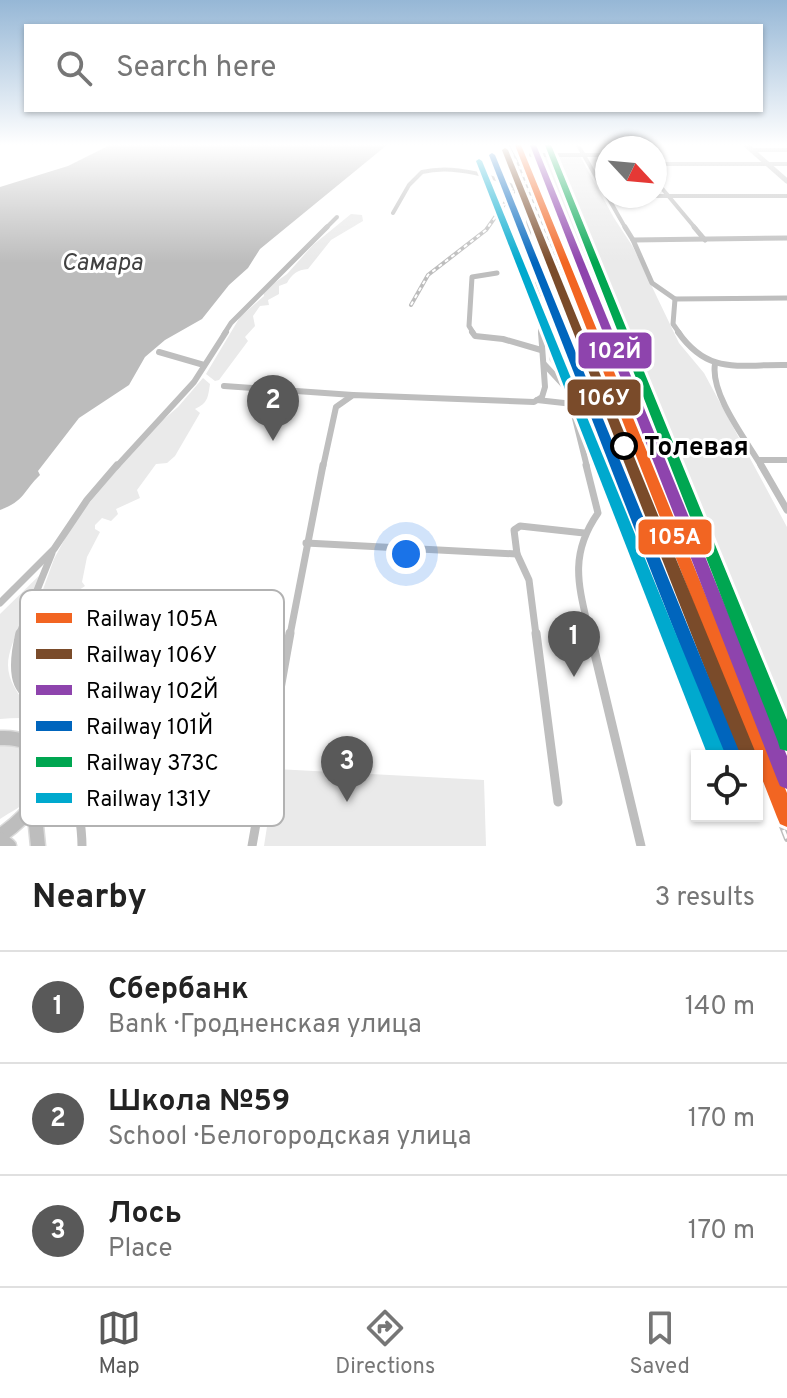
<!DOCTYPE html>
<html lang="en">
<head>
<meta charset="utf-8">
<style>
  body { margin:0; font-family:Overpass,sans-serif; background:#f2f2f2; color:#222 }
  .controls { position:absolute; right:24px; bottom:24px; display:grid; overflow:hidden; border-radius:0px; box-shadow:0 2px 6px #0004 }
  .controls button { width:72px; height:72px; display:grid; place-items:center; padding:0; border:0; border-bottom:2px solid #e0e0e0; background:#fff; color:#222; font:40px sans-serif }
  .compass { position:absolute; left:595px; top:136px; width:72px; height:72px; border-radius:50%; background:#fff; box-shadow:0 2px 6px #0004; rotate:116deg }
  .you { position:absolute; left:406px; top:554px; width:28px; height:28px; margin:-20px; border:6px solid #fff; border-radius:50%; background:#1a73e8; box-shadow:0 0 0 12px #1a73e833 }
  .badge { display:grid; place-items:center; width:52px; height:52px; border-radius:50%; background:#595959; color:#fff; font-size:26px; font-weight:700 }
  .pin { position:absolute; translate:-50% -66px; filter:drop-shadow(0 2px 4px #0008) }
  .pin::after { content:''; position:absolute; top:42px; width:28px; height:24px; background:inherit; clip-path:polygon(0 0,100% 0,50% 100%) }
  .list { margin:0; padding:0; list-style:none }
  h2 { display:flex; justify-content:space-between; align-items:center; height:104px; margin:0; padding:0 32px; font-size:34px }
  h2 small { font-size:26px; font-weight:400; color:#767676 }
  .list li { display:grid; grid-template-columns:52px 1fr auto; gap:24px; align-items:center; box-sizing:border-box; height:112px; padding:0 32px; border-top:2px solid #e0e0e0 }
  .list b { display:block; font-size:30px; white-space:nowrap }
  .list p { margin:0; font-size:26px; white-space:nowrap; color:#767676 }
  .list em { font-size:26px; font-style:normal; color:#767676 }
  .icon { flex:none; width:44px; height:44px; fill:none; stroke:currentColor; stroke-width:2; stroke-linecap:round; stroke-linejoin:round }
  .map { position:relative; flex:none; width:787px; height:846px; overflow:hidden }
  .search { position:absolute; background:#fff; box-shadow:0 2px 6px #0004; left:24px; right:24px; top:24px; height:88px; display:flex; align-items:center; gap:20px; box-sizing:border-box; padding:0 28px; border-radius:0px; color:#767676; font-size:30px }
  .sheet { height:440px; background:#fff }
  nav { display:flex; justify-content:space-around; align-items:center; box-sizing:border-box; height:112px; border-top:2px solid #e0e0e0; background:#fff; font-size:22px; color:#767676 }
  nav a { display:grid; justify-items:center; gap:4px }
  nav .on { color:#595959 }
  .map>svg:first-child { display:block }
</style>
</head>
<body>
<div class="map">
<svg width="787" height="846" viewBox="0 0 787 846">
  <rect width="100%" height="100%" fill="#fff"/>
  <g fill="#eaeaea">
    <path d="M535 156H580L614 218 633 247 679 343 704 373 787 527V748L548 195Z"/>
    <path d="M351 214 362 215 363 221 331 240 308 269C297 270 292 274 287 283L279 286V294L268 300 269 305 260 306 253 316 255 326 245 337 248 341 219 380 215 381 206 374 240 317 264 296 263 291 287 274 313 245Z"/>
    <path d="M549 354 572 359 599 442 601 453 594 457 587 449 574 388 549 360Z"/>
    <path d="M203 378 210 384C208 397 208 403 195 409L200 413 175 456 167 463 156 464 137 490 140 498 116 509 118 514 111 521 102 518 95 525V529L100 532 87 557 82 582 85 586 64 600 39 631 36 657 38 673 26 684 20 673 23 645 54 559 75 520 148 433 178 407Z"/>
    <path d="M49 566C38 589 8 641 8 665 8 681 18 693 26 705L42 708 69 733 67 750C61 715 29 717 0 719V614Z"/>
    <path d="M12 744C37 748 43 774 31 795 25 806 10 812 0 819V746Z"/>
    <path d="M276 769 484 780 486 846H264Z"/>
  </g>
  <path fill="#bcbcbc" d="M110 145H387L260 249 248 268 229 285 202 319 165 340 145 357 129 385 79 418 38 471 40 475C23 491 25 501 0 510V187L68 166Z"/>
  <g fill="none" stroke-linecap="round" stroke-linejoin="round">
    <g stroke="#dbdbdb" stroke-width="17">
      <g id="primary">
        <path d="M0 738C41 736 56 766 36 801 27 815 14 826 0 836"/>
        <path d="M0 839 9 846"/>
        <path d="M38 846 36 826 41 796"/>
      </g>
    </g>
    <g stroke="#bebebe" stroke-width="4">
      <path d="M578 145 626 229"/>
      <path d="M637 145 640 148"/>
      <path d="M752 150H787"/>
      <path d="M531 155H607"/>
      <path d="M655 164H787"/>
      <path d="M655 180 696 229"/>
      <path d="M632 196H787"/>
      <path d="M393 213 409 185 422 172C453 164 498 176 525 193L529 229"/>
      <path d="M325 229 337 217"/>
    </g>
    <g stroke="#bebebe" stroke-width="5">
      <path d="M529 227 528 249 537 273 541 334"/>
      <path d="M625 227 633 240"/>
      <path d="M694 227 705 240"/>
      <path d="M787 238 633 240 652 283 675 299 787 298"/>
      <path d="M675 299 673 324 680 334"/>
      <path d="M224 334 231 323 327 227"/>
      <path d="M474 334 469 326 472 277 497 273"/>
    </g>
    <g stroke="#bebebe" stroke-width="6">
      <path d="M472 332 475 336 503 339 541 350"/>
      <path d="M678 332C709 376 739 364 787 365"/>
      <path d="M159 352 204 365"/>
      <path d="M544 364 568 390 587 467"/>
      <path d="M715 364C710 394 746 440 762 467"/>
      <path d="M224 386 353 395"/>
      <path d="M537 400 573 404"/>
      <path d="M759 460H787"/>
      <path d="M116 467 194 382 226 332"/>
      <path d="M323 467 336 407 353 395 534 402 542 397 545 387 541 332"/>
    </g>
    <g stroke="#bebebe" stroke-width="7">
      <path d="M586 465 598 513C568 556 579 587 590 635"/>
      <path d="M761 465 787 510"/>
      <path d="M306 543 517 554"/>
      <path d="M0 603 54 549 87 500 117 465"/>
      <path d="M19 635 52 553"/>
      <path d="M290 635 323 465"/>
      <path d="M536 635 529 580 517 554 514 530 520 526 584 533"/>
    </g>
    <g stroke="#bebebe" stroke-width="9">
      <path d="M20 633C0 717 50 687 71 735 79 754 75 776 77 797 79 813 82 829 82 846"/>
      <path d="M536 633 558 802"/>
      <path d="M590 633 641 846"/>
      <path d="M252 846 290 633"/>
    </g>
    <path stroke="#c2c2c2" stroke-width="5" d="M746 145 787 181"/>
    <use href="#primary" stroke="#bdbdbd" stroke-width="14"/>
    <g stroke="#bdbdbd" stroke-width="4">
      <g id="rail-far1">
        <path d="M507 145 520 168 561 274"/>
        <path d="M561 262 707 635"/>
        <path d="M411 305 428 275 486 230 520 182"/>
      </g>
    </g>
    <g stroke="#bdbdbd" stroke-width="6">
      <g id="rail">
        <path d="M706 633 754 756"/>
        <path d="M757 763 787 839"/>
      </g>
    </g>
    <use href="#rail-far1" stroke="#fff" stroke-width="2" stroke-dasharray="4" stroke-linecap="butt"/>
    <use href="#rail" stroke="#fff" stroke-width="3" stroke-dasharray="9" stroke-linecap="butt"/>
    <g stroke="#fff" stroke-width="6">
      <path id="rail-1" d="M515 145H521L787 793V827L780 824 777 817 757 766V756H753Z"/>
    </g>
    <g stroke="#fff" stroke-width="6">
      <path id="rail-2" d="M505 148 508 150 757 756V757L739 756 502 150Z"/>
    </g>
    <g stroke="#fff" stroke-width="6">
      <path id="rail-3" d="M530 145H536L787 756V789L780 786 777 779Z"/>
    </g>
    <g stroke="#fff" stroke-width="6">
      <path id="rail-4" d="M492 153 495 155 741 756H723L489 155Z"/>
    </g>
    <g stroke="#fff" stroke-width="6">
      <path id="rail-5" d="M545 145H551L787 720V751L780 749 778 742Z"/>
    </g>
    <g stroke="#fff" stroke-width="6">
      <path id="rail-6" d="M479 159 482 161 726 756H708L476 161Z"/>
    </g>
    <use href="#rail-1" fill="#f26522" fill-rule="evenodd"/>
    <use href="#rail-2" fill="#7a4b2a" fill-rule="evenodd"/>
    <use href="#rail-3" fill="#8e44ad" fill-rule="evenodd"/>
    <use href="#rail-4" fill="#0065bd" fill-rule="evenodd"/>
    <use href="#rail-5" fill="#00a651" fill-rule="evenodd"/>
    <use href="#rail-6" fill="#00a9ce" fill-rule="evenodd"/>
  </g>
  <linearGradient id="sky" x2="0" y2="1"><stop stop-color="#96b7d6"/><stop offset="0.55" stop-color="#fff"/><stop offset="1" stop-color="#fff" stop-opacity="0"/></linearGradient>
  <rect width="787" height="263" fill="url(#sky)"/>
  <circle fill="#fff" stroke="#000" stroke-width="4" cx="624" cy="446" r="12"/>
  <g text-anchor="middle" stroke-width="6" stroke-linejoin="round" paint-order="stroke">
    <g font-size="24" font-style="italic" fill="#414141" stroke="#fff">
      <text x="102" y="270">Самара</text>
    </g>
    <g font-size="26" font-weight="bold" fill="#000" stroke="#fff" text-anchor="start">
      <text x="644" y="455">Толевая</text>
    </g>
  </g>
  <rect x="20" y="590" width="264" height="236" rx="12" fill="#fff" stroke="#b2b2b2" stroke-width="2"/>
  <rect x="36" y="613" width="36" height="10" fill="#f26522"/>
  <rect x="36" y="649" width="36" height="10" fill="#7a4b2a"/>
  <rect x="36" y="685" width="36" height="10" fill="#8e44ad"/>
  <rect x="36" y="721" width="36" height="10" fill="#0065bd"/>
  <rect x="36" y="757" width="36" height="10" fill="#00a651"/>
  <rect x="36" y="793" width="36" height="10" fill="#00a9ce"/>
  <g font-size="22" fill="#000">
    <text x="86" y="626">Railway 105А</text>
    <text x="86" y="662">Railway 106У</text>
    <text x="86" y="698">Railway 102Й</text>
    <text x="86" y="734">Railway 101Й</text>
    <text x="86" y="770">Railway 373C</text>
    <text x="86" y="806">Railway 131У</text>
  </g>
  <g stroke="#fff" stroke-width="3">
    <rect x="577" y="331" width="76" height="39" rx="8" fill="#8e44ad"/>
    <rect x="566" y="378" width="76" height="39" rx="8" fill="#7a4b2a"/>
    <rect x="637" y="518" width="76" height="38" rx="8" fill="#f26522"/>
  </g>
  <g font-size="22" text-anchor="middle" font-weight="bold" fill="#fff">
    <text x="615" y="358">102Й</text>
    <text x="604" y="405">106У</text>
    <text x="675" y="544">105А</text>
  </g>
</svg>
<div class="controls">
<button><svg class="icon" aria-label="locate" viewBox="0 0 24 24"><circle cx="12" cy="12" r="6"/><path d="M12 2v4M12 18v4M2 12h4M18 12h4"/></svg></button>
</div>
<svg class="compass" viewBox="-18 -18 36 36"><path d="M0-13l5 13h-10z" fill="#e53935"/><path d="M0 13l5-13h-10z" fill="#767676"/></svg>
<div class="you"></div>
<div class="pin badge" style="left:574px;top:677px">1</div>
<div class="pin badge" style="left:273px;top:441px">2</div>
<div class="pin badge" style="left:347px;top:802px">3</div>
<div class="search"><svg class="icon" aria-label="search" viewBox="0 0 24 24"><circle cx="10" cy="10" r="6"/><path d="M15 15l6 6"/></svg>Search here</div>
</div>
<section class="sheet">
<h2>Nearby<small>3 results</small></h2>
<ul class="list">
<li><span class="badge">1</span><div><b>Сбербанк</b><p>Bank · Гродненская улица</p></div><em>140 m</em></li>
<li><span class="badge">2</span><div><b>Школа №59</b><p>School · Белогородская улица</p></div><em>170 m</em></li>
<li><span class="badge">3</span><div><b>Лось</b><p>Place</p></div><em>170 m</em></li>
</ul>
</section>
<nav>
<a class="on"><svg class="icon" aria-label="map" viewBox="0 0 24 24"><path d="M3 6l6-2 6 2 6-2v14l-6 2-6-2-6 2zM9 4v14M15 6v14"/></svg>Map</a>
<a><svg class="icon" aria-label="directions" viewBox="0 0 24 24"><path d="M12 3l9 9-9 9-9-9zM9 14v-3h6M13 9l2 2-2 2"/></svg>Directions</a>
<a><svg class="icon" aria-label="saved" viewBox="0 0 24 24"><path d="M7 4h10v16l-5-4-5 4z"/></svg>Saved</a>
</nav>
</body>
</html>
